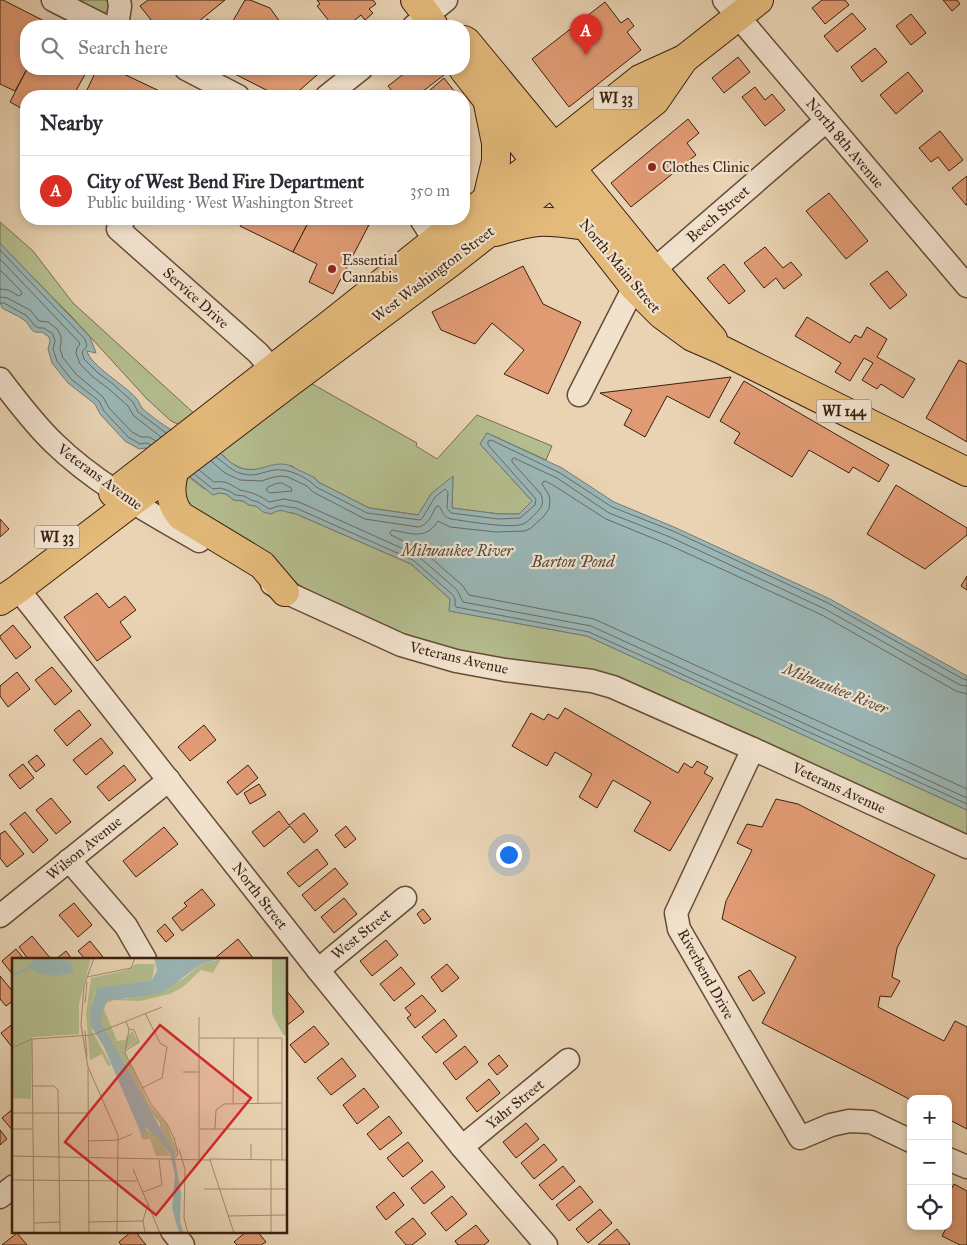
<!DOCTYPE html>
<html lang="en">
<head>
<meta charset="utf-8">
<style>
  body { margin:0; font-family:"IM FELL Great Primer",serif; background:#f2f2f3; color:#2b2b33 }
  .controls { position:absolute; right:15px; bottom:15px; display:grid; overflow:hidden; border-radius:10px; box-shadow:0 2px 8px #0003 }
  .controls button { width:45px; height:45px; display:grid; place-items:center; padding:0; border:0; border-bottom:1px solid #e1e1e2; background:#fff; color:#2b2b33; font:25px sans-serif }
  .you { position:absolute; left:508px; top:854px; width:18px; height:18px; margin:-12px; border:4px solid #fff; border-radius:50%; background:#1a73e8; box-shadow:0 0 0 8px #1a73e833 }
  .badge { display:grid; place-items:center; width:32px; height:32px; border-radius:50%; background:#d93025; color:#fff; font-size:16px; font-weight:700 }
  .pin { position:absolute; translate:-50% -41px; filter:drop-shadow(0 1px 2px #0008) }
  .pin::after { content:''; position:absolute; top:26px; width:18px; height:15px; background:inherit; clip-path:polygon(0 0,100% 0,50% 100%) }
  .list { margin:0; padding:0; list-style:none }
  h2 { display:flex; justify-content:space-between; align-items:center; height:65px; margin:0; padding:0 20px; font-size:21px }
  h2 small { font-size:16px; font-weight:400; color:#7c7c81 }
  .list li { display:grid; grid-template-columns:32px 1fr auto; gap:15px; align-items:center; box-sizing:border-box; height:70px; padding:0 20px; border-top:1px solid #e1e1e2 }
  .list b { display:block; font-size:19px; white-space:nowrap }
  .list p { margin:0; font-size:16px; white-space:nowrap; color:#7c7c81 }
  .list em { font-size:16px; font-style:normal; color:#7c7c81 }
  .icon { flex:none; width:28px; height:28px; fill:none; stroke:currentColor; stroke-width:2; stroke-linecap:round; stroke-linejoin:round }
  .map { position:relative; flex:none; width:967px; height:1245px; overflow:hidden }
  .search { position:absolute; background:#fff; box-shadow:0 2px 8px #0003; left:20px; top:20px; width:450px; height:55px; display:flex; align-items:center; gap:12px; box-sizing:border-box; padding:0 18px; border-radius:20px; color:#7c7c81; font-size:19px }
  .panel { position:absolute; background:#fff; box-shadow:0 2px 8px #0003; left:20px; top:90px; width:450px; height:135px; border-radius:20px }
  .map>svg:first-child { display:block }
</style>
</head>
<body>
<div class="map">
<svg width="967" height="1245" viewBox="0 0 967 1245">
  <rect width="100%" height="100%" fill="#e9d3b3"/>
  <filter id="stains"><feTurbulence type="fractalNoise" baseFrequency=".004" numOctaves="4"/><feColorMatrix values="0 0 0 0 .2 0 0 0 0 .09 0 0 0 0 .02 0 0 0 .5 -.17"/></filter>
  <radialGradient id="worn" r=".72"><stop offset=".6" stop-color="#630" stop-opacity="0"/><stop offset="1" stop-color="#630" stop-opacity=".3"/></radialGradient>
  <g fill="#b4bd8e" stroke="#776e4e">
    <path d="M81 0H113L110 9 100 15 81 5Z"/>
    <path d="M0 222 33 251 73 303 197 416 184 427 171 421 147 399 73 318 0 244Z"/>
    <path d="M307 381 417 443 416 446 437 459 477 415 552 446 546 460 487 433 480 444 532 501 519 514H499L452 508 453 477 431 494 419 515 369 508 318 482 315 478 299 471 292 466H271L260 470 243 469 231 463 224 456 216 451Z"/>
    <path d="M189 477 203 488 226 494 234 500 243 501 249 505 256 506 264 512 284 510 292 513H294L411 564 450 599V611L587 636 967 810V837L688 709 635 684 622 679 494 659 402 636 356 617 282 575 184 505 186 481Z"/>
  </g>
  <path fill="#9ab6b6" stroke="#747a73" d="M0 243 90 337 96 353 87 351C90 365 126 386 136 398 139 401 140 405 142 408 148 414 163 425 170 429 186 437 203 443 218 452 227 458 233 467 244 469 258 472 268 464 281 464 290 464 295 469 303 472 309 475 314 476 318 482L369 508 418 515 431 494 453 476 452 508 499 514H519L532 501 480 444 487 433 562 468 614 502 674 527 830 599 967 676V810L587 636 449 611 450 599 411 564 294 513C283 513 284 507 271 514L263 512 256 506 249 505 243 501 234 500 226 494 219 493 213 495 196 481 146 448 139 449 125 441 100 414 95 404 68 383 52 363 48 349 50 341 49 337 42 332C29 334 32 326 24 320 17 315 9 312 2 308L0 302Z"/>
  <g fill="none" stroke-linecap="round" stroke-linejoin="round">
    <g stroke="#6a6a62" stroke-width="1">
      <path d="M0 250 85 339 87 346 82 352 84 359 98 373 113 384 133 402 138 412 166 433"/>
      <path d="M0 259 79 342 80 344 77 348 76 353 80 364 93 377 109 389 128 406 134 416 161 437"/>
      <path d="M0 270 21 291 22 294 19 296 8 290 0 289"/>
      <path d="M0 297 7 298 30 310 39 321 48 322 57 329 61 336V342L60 349 63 358 76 374 103 397 109 408 132 432 141 437H149L156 441"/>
      <path d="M0 303H4L27 316 35 326 39 328H44L53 334 55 341 53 349 57 361 71 379 99 401 104 411 128 437 140 444 146 443 151 445"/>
      <path d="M216 457C225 463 232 472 243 474 256 477 262 472 274 470 288 468 307 477 316 487L367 513 420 520 423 517 435 497 445 489 448 492 447 508 451 513 498 519 520 518 535 505 536 499 488 445V441L491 440 560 473 612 507 673 531 828 603 963 679 967 680"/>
      <path d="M211 461 225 473 240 480 261 481 274 477 282 476 288 477 307 486 313 492 365 519 418 527C429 525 431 515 436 507L438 506C444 509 440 516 451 519 466 521 510 529 523 524 528 522 534 515 538 511 543 506 544 500 540 493L512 462V459L514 458 557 478 609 513 670 537 825 609 960 685 967 686"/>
      <path d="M199 470 214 482C220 481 228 482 233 486 237 488 236 488 240 490 250 492 260 495 269 502L284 499 299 502 417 555 457 590 463 602 591 626 967 798"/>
      <path d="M194 474 213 489 220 488 227 490 236 495 244 496 251 500 258 502 266 507 270 509C284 503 283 507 296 508L413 560 453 595 455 599V605L456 607 589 632 967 804"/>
      <path d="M282 483 291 488 292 491 270 493 266 490 268 487 275 484Z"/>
      <path d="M967 694 956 691 822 615 667 544 606 519 553 485 545 481 543 482 542 484 549 495 550 501 549 509 544 516 531 528 525 531 496 532 450 527 438 521C436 524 433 528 430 530 419 538 404 532 392 530L390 532 391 535 422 550 462 585 469 595 594 619 967 789"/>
    </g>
  </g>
  <g fill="#e19b74" stroke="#3a1f0e">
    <path d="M0 0H3L50 24 49 26H26L27 69 15 91 0 84Z"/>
    <path d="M148 0H225L193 26H156L140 6Z"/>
    <path d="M245 0H250L270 8 283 26H230Z"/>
    <path d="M317 0H373L376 4 369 9 373 13 365 20 361 15 347 26H333L317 6 320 4Z"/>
    <path d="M822 0H845L849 5 825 24 812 8Z"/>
    <path d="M943 0H957L960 4 952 11Z"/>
    <path d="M605 2 621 23 628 18 634 26 627 32 641 50 569 107 532 59Z"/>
    <path d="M852 13 866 29 837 52 824 36Z"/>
    <path d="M911 14 926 33 911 45 896 26Z"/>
    <path d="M207 19 221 26H202Z"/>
    <path d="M875 48 887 62 862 82 851 67Z"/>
    <path d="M738 57 750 72 724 93 712 78Z"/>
    <path d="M27 69H88L73 96H26V111L10 102Z"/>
    <path d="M97 69H113L168 95 167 96H84Z"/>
    <path d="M225 69H324L293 96H278Z"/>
    <path d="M410 69H439L444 75 418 95V96H396L388 86Z"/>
    <path d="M908 72 923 91 896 114 880 95Z"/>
    <path d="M444 78 458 96H423Z"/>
    <path d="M755 87 765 100 772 94 785 110 765 126 742 97Z"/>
    <path d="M688 119 699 133 687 143 696 155 631 207 611 183Z"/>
    <path d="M940 131 963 160 949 171 938 157 931 162 919 148Z"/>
    <path d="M967 176V205H966L952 188Z"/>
    <path d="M829 193 868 241 846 259 806 211Z"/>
    <path d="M244 219H310L293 252 240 226Z"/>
    <path d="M310 219H372L333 294 309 282 317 264 293 252Z"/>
    <path d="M765 247 783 268 791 262 802 275 784 289 776 278 764 288 744 263Z"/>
    <path d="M724 264 745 291 729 304 707 278Z"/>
    <path d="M523 266 543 304 581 322 548 394 504 374 524 350 492 323 475 344 441 330 432 312Z"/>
    <path d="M887 271 907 295 890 309 870 284Z"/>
    <path d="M807 317 850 343 855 335 861 338 867 327 887 339 877 357 915 379 903 398 881 384 877 389 862 380 873 363 864 358 850 381 835 372 841 363 795 336Z"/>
    <path d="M959 360 967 364V442L926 418Z"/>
    <path d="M731 377 709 418 667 396 645 437 624 425 632 410 600 393Z"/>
    <path d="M744 381 889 465 879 482 853 467 849 473 809 450 792 477 734 443 740 433 720 421Z"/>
    <path d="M896 485 967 528V535L925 569 867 534Z"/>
    <path d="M0 519 9 529 0 537Z"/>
    <path d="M967 576V590L961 586Z"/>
    <path d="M97 593 109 608 125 596 136 610 120 622 131 637 97 661 64 617Z"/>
    <path d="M13 625 31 647 16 659 0 638V636Z"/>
    <path d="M52 667 72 691 55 705 35 680Z"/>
    <path d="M17 672 30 689 8 707 0 696V686Z"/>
    <path d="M565 708 678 773 684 763 692 768 697 761 708 767 704 773 713 778 670 851 634 831 651 802 613 780 597 808 579 797 592 774 555 752 547 766 512 746 531 713 544 720 548 714 558 719Z"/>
    <path d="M79 710 91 725 67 746 54 730Z"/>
    <path d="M204 725 216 740 190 761 178 747Z"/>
    <path d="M101 738 113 753 86 775 73 760Z"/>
    <path d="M37 755 45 765 36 772 28 762Z"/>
    <path d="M23 764 34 778 20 789 9 775Z"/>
    <path d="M124 765 136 780 109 801 97 787Z"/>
    <path d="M248 765 258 778 237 795 227 782Z"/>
    <path d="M259 784 266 795 250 804 244 793Z"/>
    <path d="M51 798 71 822 56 834 36 810Z"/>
    <path d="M776 799 798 804 935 875 897 948 892 977 900 981 891 997 880 996 878 1007 944 1041 955 1021 967 1027V1129L948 1119V1099H911V1100L762 1023 796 957 722 919 726 901 752 850 737 843 747 824 762 827Z"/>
    <path d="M279 811 289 825 304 813 318 831 304 843 290 826 264 847 252 832Z"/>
    <path d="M25 812 48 840 33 853 10 824Z"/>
    <path d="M346 826 356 839 345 848 335 835Z"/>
    <path d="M164 827 178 844 136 877 123 861Z"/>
    <path d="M5 831 24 854 7 867 0 858V834Z"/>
    <path d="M317 849 328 864 299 887 287 873Z"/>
    <path d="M335 868 348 884 315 911 302 895Z"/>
    <path d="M202 889 215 905 182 931 172 918 187 906 184 903Z"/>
    <path d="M344 898 357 914 334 933 321 917Z"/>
    <path d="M74 903 92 925 78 937 59 915Z"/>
    <path d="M423 909 431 919 424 924 417 914Z"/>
    <path d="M165 924 174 935 166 942 157 931Z"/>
    <path d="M32 936 51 959H28L19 947Z"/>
    <path d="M238 939 254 959H214Z"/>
    <path d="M386 940 398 955 372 976 360 961Z"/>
    <path d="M90 941 103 957 101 959H85L78 951Z"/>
    <path d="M16 949 24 959H14V976L2 961Z"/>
    <path d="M66 951 72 959H56Z"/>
    <path d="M447 964 459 978 442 992 431 977Z"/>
    <path d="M401 967 415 984 394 1001 380 984Z"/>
    <path d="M750 970 765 993 753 1001 738 977Z"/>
    <path d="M0 976 14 993V1000L6 1006 0 999Z"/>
    <path d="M286 990 304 1012 286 1026Z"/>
    <path d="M422 995 436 1011 415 1028 407 1018 411 1015 405 1008Z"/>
    <path d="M444 1019 457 1036 436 1053 422 1037Z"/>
    <path d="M14 1023V1045L12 1047 1 1033Z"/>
    <path d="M314 1026 329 1044 305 1063 290 1045Z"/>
    <path d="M465 1046 478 1062 456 1080 443 1063Z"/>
    <path d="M499 1055 508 1066 497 1075 488 1064Z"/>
    <path d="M342 1058 356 1076 331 1095 317 1078Z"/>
    <path d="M489 1079 500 1093 477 1112 466 1098Z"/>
    <path d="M364 1088 379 1107 357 1124 343 1105Z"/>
    <path d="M14 1108V1132L2 1118Z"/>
    <path d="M389 1116 402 1133 380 1150 367 1134Z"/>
    <path d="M526 1123 539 1139 516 1158 503 1142Z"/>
    <path d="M0 1130 7 1139 0 1145Z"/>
    <path d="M408 1142 423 1161 403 1177 387 1158Z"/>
    <path d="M544 1144 557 1160 534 1179 521 1163Z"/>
    <path d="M563 1166 575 1181 552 1200 539 1185Z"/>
    <path d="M432 1171 445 1187 424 1204 411 1188Z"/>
    <path d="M954 1184 967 1191V1245H960L942 1236 947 1226H948V1224L952 1216 948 1214V1195Z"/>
    <path d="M580 1186 593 1202 569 1221 556 1205Z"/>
    <path d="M394 1192 404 1205 386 1220 376 1207Z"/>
    <path d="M452 1196 467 1214 446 1231 431 1213Z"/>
    <path d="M600 1209 612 1223 588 1243 576 1229Z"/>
    <path d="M413 1218 426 1234 412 1245H406L395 1232Z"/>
    <path d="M476 1225 489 1241 484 1245H458L455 1241Z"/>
    <path d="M617 1229 630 1244 629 1245H598Z"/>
    <path d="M132 1231H135L146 1245H121L119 1242Z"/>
    <path d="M247 1231H257L266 1242 261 1245H237L234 1242Z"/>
    <path d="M17 1233 27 1245H2Z"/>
  </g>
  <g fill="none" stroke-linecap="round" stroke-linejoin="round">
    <g stroke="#664c37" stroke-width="25">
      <g id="minor">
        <path d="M53 0 104 26"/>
        <path d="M724 0 967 286"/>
        <path d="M117 26 120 6 119 0"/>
        <path d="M414 26 446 0"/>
        <path d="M186 69 238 96"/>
        <path d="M327 96 361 69"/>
        <path d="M124 219 118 229 258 353 272 369"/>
        <path d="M421 219 435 241"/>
        <path d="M0 379C17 401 34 424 54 443 96 484 149 512 199 541"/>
        <path d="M579 395 634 287 826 121"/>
        <path d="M272 584 285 592 401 645 456 661 505 670 592 681 613 687 753 749 967 847"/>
        <path d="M18 589 318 970 462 1147 546 1245"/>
        <path d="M753 749 676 913 679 929 800 1138 831 1125 849 1121 871 1122 911 1141"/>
        <path d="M69 860 126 926 145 959"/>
        <path d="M0 916 169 780"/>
        <path d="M318 970 405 898"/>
        <path d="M462 1147 568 1060"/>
        <path d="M948 1159 967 1167"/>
        <path d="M0 1197 14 1186"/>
        <path d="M172 1231 183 1245"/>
      </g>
    </g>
    <g stroke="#3a1f0e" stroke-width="30">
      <g id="major">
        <path d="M415 0 427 15 434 26"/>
        <path d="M464 40 467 42 571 168 654 270 713 339"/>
        <path d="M463 69 634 287 662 315 692 337 722 350 967 472"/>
        <path d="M487 199 496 161V143L488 104"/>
        <path d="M464 217 536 162 640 79 684 59 759 0"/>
        <path d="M495 232C509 228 524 223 538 222 554 221 571 224 586 226"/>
        <path d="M175 469C170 485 169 503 181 516L262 565 285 592"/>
        <path d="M113 493 334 321 462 219"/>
        <path d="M0 601 18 589 285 386 450 263 571 168 655 101 684 59"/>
      </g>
    </g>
    <use href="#minor" stroke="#f1e2ce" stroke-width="22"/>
    <use href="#major" stroke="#e4ba7a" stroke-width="28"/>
  </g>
  <g fill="#8f2418" stroke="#f1e2ce" stroke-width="2">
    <circle cx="652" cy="167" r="5"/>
    <circle cx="332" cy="269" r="5"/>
  </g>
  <g text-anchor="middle" stroke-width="4.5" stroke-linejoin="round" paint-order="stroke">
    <g fill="#f1e2ce" stroke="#715a48" stroke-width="1">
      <rect x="593.5" y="86.5" width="45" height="23" rx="4"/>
      <rect x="816.5" y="399.5" width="55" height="23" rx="4"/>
      <rect x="34.5" y="525.5" width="45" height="23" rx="4"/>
    </g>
    <g font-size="14" font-weight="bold" fill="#3a1f0e">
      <text x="616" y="103">WI 33</text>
      <text x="844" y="416">WI 144</text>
      <text x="57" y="542">WI 33</text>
    </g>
    <g font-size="15" fill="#3a1f0e" stroke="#f1e2ce">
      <text transform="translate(845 143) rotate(50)" y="5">North 8th Avenue</text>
      <text transform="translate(718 214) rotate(-41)" y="5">Beech Street</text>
      <text transform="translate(620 266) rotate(50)" y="5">North Main Street</text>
      <text transform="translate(433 274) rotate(-37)" y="5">West Washington Street</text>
      <text transform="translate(196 298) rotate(42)" y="5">Service Drive</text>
      <text transform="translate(100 477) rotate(36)" y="5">Veterans Avenue</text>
      <text transform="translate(459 658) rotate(13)" y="5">Veterans Avenue</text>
      <text transform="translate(839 788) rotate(25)" y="5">Veterans Avenue</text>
      <text transform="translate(84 848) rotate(-39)" y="5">Wilson Avenue</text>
      <text transform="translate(260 896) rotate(52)" y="5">North Street</text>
      <text transform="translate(361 934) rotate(-39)" y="5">West Street</text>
      <text transform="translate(706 974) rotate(61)" y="5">Riverbend Drive</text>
      <text transform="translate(515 1104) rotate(-39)" y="5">Yahr Street</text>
    </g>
    <g font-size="15" fill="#3a1f0e" stroke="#f1e2ce" text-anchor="start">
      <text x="662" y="172">Clothes Clinic</text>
      <text x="342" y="265">Essential<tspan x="342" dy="17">Cannabis</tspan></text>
    </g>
    <g font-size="16" font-style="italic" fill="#574c40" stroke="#f1e2ce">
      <text x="457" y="556">Milwaukee River</text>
      <text x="573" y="567">Barton Pond</text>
      <text transform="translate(836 688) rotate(22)" y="6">Milwaukee River</text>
    </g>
  </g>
  <g transform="translate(12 958)">
    <rect width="275" height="275" fill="#e9d3b3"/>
    <path d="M0 0H79L67 46V76L20 79 19 141 0 140ZM260 0H275V77H271L260 56ZM209 1 201 15 189 12 171 29 158 36 128 43 102 42 94 45 92 51 105 83 113 82 120 73 126 84 112 92 137 146 155 167 165 193 163 198 148 173V165L137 153 90 66V55L93 46 95 43 103 40 115 41 171 21 189 6ZM124 6H143L140 22 88 30 83 34 78 52 80 73 99 107 96 108 90 96 78 102 74 56 79 20 115 12ZM132 170 140 175 138 177H144L148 181 158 198H144L138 181 131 182 126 173 131 179Z" fill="#b4bd8e"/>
    <path d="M22 0 58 3 62 14 45 18 24 15 16 8ZM142 0H210L189 6 150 35 95 43 90 55V66L162 195 169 235 168 264 172 275H167L160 250 163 217 158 196 144 177 138 178 140 175 134 170 131 180 92 89 79 68 78 52 85 30 140 22 145 12Z" fill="#9ab6b6"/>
    <path fill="none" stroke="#9ab6b6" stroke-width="2.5" d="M0 18 18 9"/>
    <path fill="none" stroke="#a38b71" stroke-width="1" d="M82 0 72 28 69 67 76 109 106 177 105 275M75 19 119 10 123 0M73 45 75 24M187 59V201M114 64 117 71 113 95 139 146 155 166 163 182M73 73 75 99M187 80H270V202M20 81 22 275M0 90 20 81 80 77 150 49M113 93 127 84 122 72 117 71M76 110 77 275M171 114H188M20 128H42L46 132 48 275M130 130 150 120 155 89 148 85 133 55M221 145 222 80M246 145V80M0 155H75M0 171H20M188 171H275M203 171 204 152 212 146 270 145M162 180 166 195 163 200M76 183 106 182 120 176M167 191 173 211 172 260 176 275M0 198 198 202M197 201 275 202M198 202 222 275M239 202V186M259 202V275M121 211 148 275M0 222 125 223M192 231H275M131 234 150 227 147 202M216 258 275 257M76 264 131 263M22 265 48 264M133 275 131 263 136 245"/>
    <path fill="#d62828" fill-opacity="0.15" stroke="#d62828" stroke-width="2.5" d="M148 67 239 140 144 257 53 184Z"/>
    <rect width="275" height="275" fill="none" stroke="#3a1f0e" stroke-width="2.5"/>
  </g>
  <rect width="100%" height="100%" filter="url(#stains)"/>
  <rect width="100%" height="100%" fill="url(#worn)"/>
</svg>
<div class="controls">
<button>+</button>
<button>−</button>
<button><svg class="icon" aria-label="locate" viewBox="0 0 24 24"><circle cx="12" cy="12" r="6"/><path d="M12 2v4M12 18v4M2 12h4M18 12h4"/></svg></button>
</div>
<div class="you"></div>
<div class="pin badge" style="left:586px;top:55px">A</div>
<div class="search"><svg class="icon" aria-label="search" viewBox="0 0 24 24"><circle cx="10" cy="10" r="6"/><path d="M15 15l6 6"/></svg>Search here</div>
<section class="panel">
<h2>Nearby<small></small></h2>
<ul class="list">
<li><span class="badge">A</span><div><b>City of West Bend Fire Department</b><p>Public building · West Washington Street</p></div><em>350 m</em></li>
</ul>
</section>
</div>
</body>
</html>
